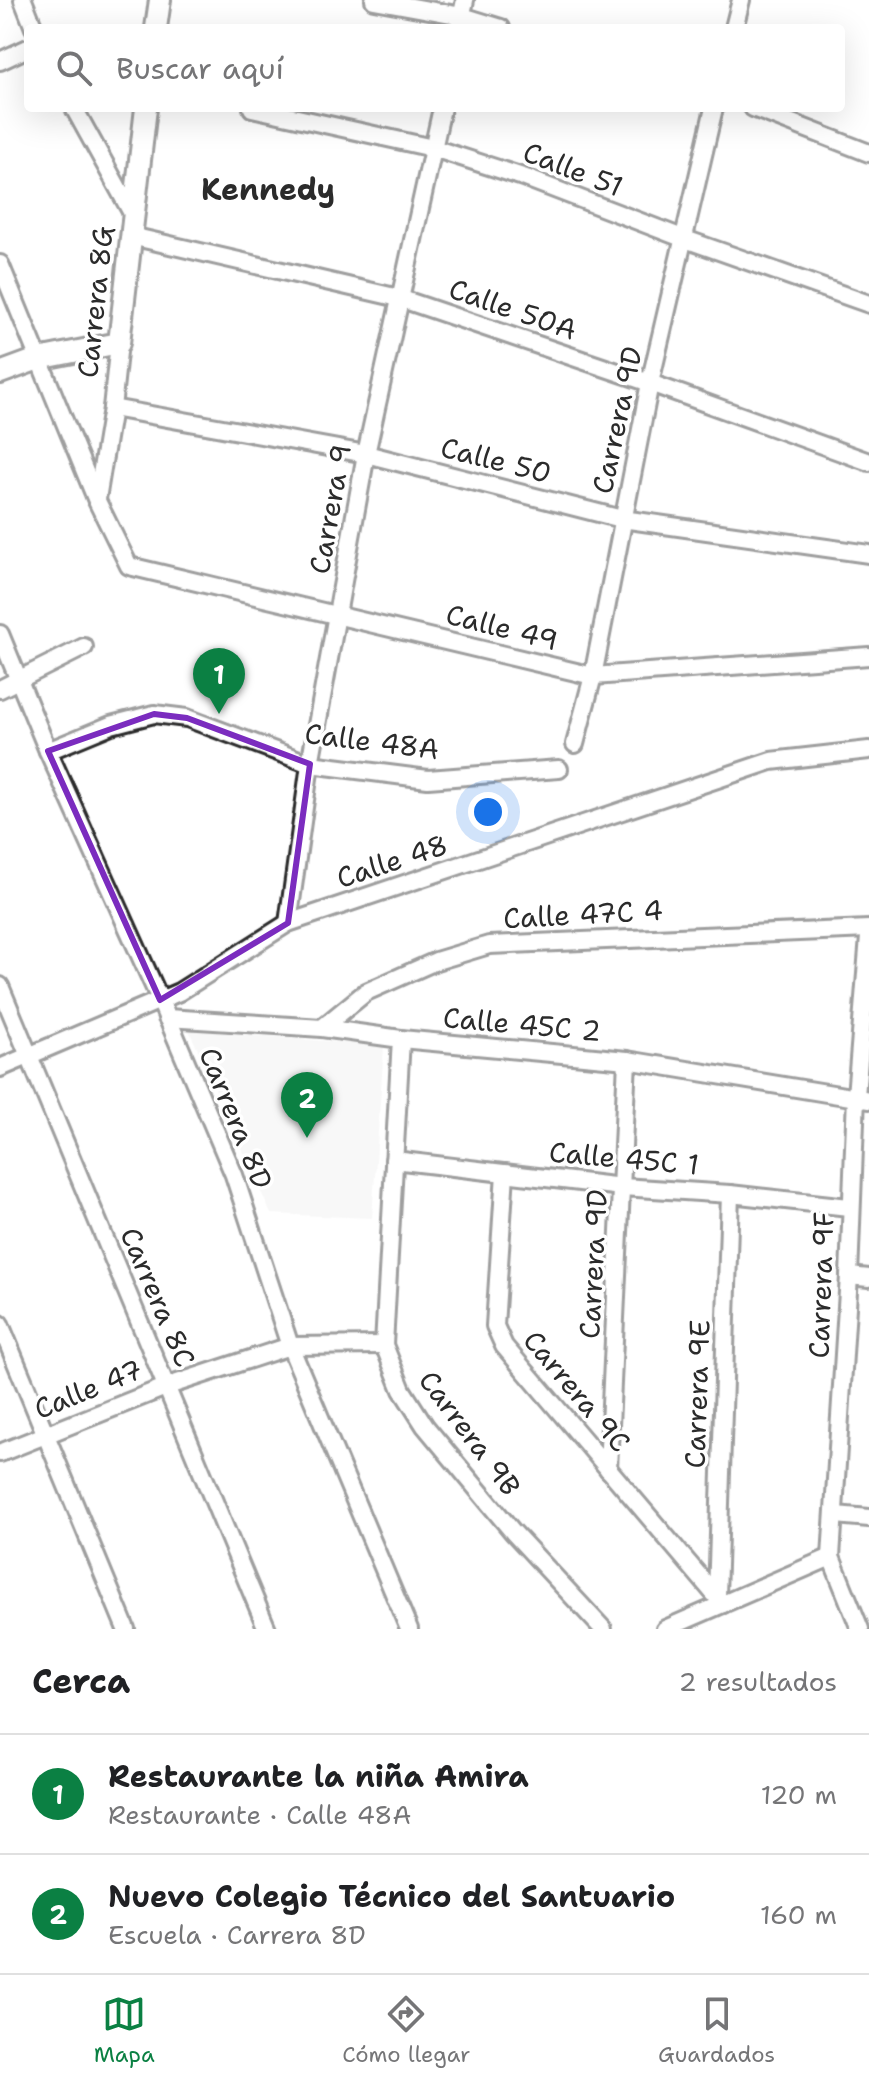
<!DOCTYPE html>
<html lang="es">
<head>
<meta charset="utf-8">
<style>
  body { margin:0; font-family:"Shantell Sans",sans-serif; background:#f6f6f6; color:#202124 }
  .you { position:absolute; left:488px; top:812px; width:28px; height:28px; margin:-20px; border:6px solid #fff; border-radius:50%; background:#1a73e8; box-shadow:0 0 0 12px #1a73e833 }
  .badge { display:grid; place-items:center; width:52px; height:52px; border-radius:50%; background:#0b8043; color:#fff; font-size:26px; font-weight:700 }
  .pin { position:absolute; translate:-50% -66px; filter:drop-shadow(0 2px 4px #0008) }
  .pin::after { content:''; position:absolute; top:42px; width:28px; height:24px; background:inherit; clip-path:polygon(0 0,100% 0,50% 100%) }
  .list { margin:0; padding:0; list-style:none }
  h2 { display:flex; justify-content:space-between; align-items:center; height:104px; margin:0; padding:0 32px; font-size:34px }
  h2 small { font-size:26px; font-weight:400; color:#757577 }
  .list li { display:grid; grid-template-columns:52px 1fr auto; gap:24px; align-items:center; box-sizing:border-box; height:120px; padding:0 32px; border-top:2px solid #e0e0e0 }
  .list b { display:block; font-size:30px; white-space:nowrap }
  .list p { margin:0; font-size:26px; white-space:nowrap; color:#757577 }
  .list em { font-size:26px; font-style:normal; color:#757577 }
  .icon { flex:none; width:44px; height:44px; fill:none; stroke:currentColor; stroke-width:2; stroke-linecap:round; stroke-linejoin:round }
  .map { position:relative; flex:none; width:869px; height:1629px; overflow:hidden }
  .search { position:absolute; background:#fff; box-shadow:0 8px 32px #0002; left:24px; right:24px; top:24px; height:88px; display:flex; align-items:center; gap:20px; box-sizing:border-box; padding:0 28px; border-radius:8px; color:#757577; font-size:30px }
  .sheet { height:344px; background:#fff }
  nav { display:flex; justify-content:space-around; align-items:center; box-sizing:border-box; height:112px; border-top:2px solid #e0e0e0; background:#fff; font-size:22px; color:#757577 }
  nav a { display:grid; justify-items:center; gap:4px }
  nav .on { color:#0b8043 }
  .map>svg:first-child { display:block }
</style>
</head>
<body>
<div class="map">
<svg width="869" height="1629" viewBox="0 0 869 1629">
  <rect width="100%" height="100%" fill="#fff"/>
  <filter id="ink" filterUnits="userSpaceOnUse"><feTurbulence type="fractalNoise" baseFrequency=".0125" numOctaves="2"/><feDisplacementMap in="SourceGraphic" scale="16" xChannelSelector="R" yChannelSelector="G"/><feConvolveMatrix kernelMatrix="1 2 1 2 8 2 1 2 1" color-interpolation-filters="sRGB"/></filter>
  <g filter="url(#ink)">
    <path fill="#efefef" d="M189 1030 384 1046 372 1218 271 1214Z"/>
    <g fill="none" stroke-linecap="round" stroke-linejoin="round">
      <g stroke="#2b2b2b" stroke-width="22">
        <g id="minor">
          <path d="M23 0 34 28"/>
          <path d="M374 0 462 16 501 28"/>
          <path d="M459 28 465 0"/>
          <path d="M734 28 741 0"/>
          <path d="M0 61 28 48"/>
          <path d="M74 108 133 215"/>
          <path d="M252 108 433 148 523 177 685 239 869 304"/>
          <path d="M753 108 869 153"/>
          <path d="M131 236 399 298 650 383 869 462"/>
          <path d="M0 264 97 501 129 566 593 676 869 656"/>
          <path d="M112 408 366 454 622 519 869 554"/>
          <path d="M97 499 112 408 119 343"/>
          <path d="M0 634 48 751 157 993 234 1175 290 1346 409 1629"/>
          <path d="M0 689 84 647"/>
          <path d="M575 744 593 676 650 383 714 108"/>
          <path d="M48 751 111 725 154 714 187 718 310 764 428 779 559 769"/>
          <path d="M288 923 310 764 366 454 442 108"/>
          <path d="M0 986 267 1629"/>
          <path d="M167 1018 322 1028 401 1039 627 1060 869 1100"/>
          <path d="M322 1028 366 992 436 961 489 945 869 929"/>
          <path d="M401 1039 384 1345 402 1390 425 1426 513 1532 603 1629"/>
          <path d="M0 1068 179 992 288 923 771 761 869 750"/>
          <path d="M394 1160 622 1187 730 1194 849 1207"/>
          <path d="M505 1173 495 1326 504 1346 723 1604"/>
          <path d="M849 1276 869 1278"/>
          <path d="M0 1324 126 1629"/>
          <path d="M0 1453 168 1386 290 1346 384 1345"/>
          <path d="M608 1469 627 1060"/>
          <path d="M836 1515 869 1518"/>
          <path d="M717 1596 730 1194"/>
          <path d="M665 1629 831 1557"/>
          <path d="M860 1629 831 1557 849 1276 856 1096 869 937"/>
        </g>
      </g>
      <g stroke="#2b2b2b" stroke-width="26">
        <g id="tertiary">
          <path d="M156 28 160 0"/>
          <path d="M0 373 38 359 119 343 146 108"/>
        </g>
      </g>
      <use href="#minor" stroke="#fff" stroke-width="16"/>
      <use href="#tertiary" stroke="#fff" stroke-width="20"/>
    </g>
  </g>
  <path d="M0 0H869V1629H0ZM154 714 187 718 310 764 288 923 160 1000 48 751Z" fill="#fff" fill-opacity=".55" fill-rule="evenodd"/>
  <path fill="none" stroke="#7b2cbf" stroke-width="6" stroke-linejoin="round" d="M154 714 187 718 310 764 288 923 160 1000 48 751Z"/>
  <g text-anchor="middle" stroke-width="7" stroke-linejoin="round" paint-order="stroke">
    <g font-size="28" fill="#2b2b2b" stroke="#fff">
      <text transform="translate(573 169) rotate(21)" y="10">Calle 51</text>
      <text transform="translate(95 302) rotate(-84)" y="10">Carrera 8G</text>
      <text transform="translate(513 309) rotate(19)" y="10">Calle 50A</text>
      <text transform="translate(617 420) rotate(-78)" y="10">Carrera 9D</text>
      <text transform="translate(496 460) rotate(14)" y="10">Calle 50</text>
      <text transform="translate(330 509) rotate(-80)" y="10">Carrera 9</text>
      <text transform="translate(502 627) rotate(14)" y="10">Calle 49</text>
      <text transform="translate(372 741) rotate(7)" y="10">Calle 48A</text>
      <text transform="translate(392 861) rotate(-18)" y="10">Calle 48</text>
      <text transform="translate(583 914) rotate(-3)" y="10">Calle 47C 4</text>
      <text transform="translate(522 1024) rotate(5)" y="10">Calle 45C 2</text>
      <text transform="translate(236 1118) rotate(68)" y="10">Carrera 8D</text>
      <text transform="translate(624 1158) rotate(5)" y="10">Calle 45C 1</text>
      <text transform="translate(593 1264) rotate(-87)" y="10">Carrera 9D</text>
      <text transform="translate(821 1285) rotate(-88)" y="10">Carrera 9F</text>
      <text transform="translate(158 1297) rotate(67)" y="10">Carrera 8C</text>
      <text transform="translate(88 1389) rotate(-22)" y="10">Calle 47</text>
      <text transform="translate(577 1391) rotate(50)" y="10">Carrera 9C</text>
      <text transform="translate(697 1394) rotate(-88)" y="10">Carrera 9E</text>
      <text transform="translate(470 1433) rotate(53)" y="10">Carrera 9B</text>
    </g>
    <g font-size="30" font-weight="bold" fill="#2b2b2b" stroke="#fff">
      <text x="268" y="200">Kennedy</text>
    </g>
  </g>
</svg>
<div class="you"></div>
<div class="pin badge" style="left:219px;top:714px">1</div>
<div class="pin badge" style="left:307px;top:1138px">2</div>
<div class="search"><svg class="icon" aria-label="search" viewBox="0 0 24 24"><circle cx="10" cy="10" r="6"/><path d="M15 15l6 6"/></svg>Buscar aquí</div>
</div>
<section class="sheet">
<h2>Cerca<small>2 resultados</small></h2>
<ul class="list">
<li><span class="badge">1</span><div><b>Restaurante la niña Amira</b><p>Restaurante · Calle 48A</p></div><em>120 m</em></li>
<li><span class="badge">2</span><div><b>Nuevo Colegio Técnico del Santuario</b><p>Escuela · Carrera 8D</p></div><em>160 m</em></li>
</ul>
</section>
<nav>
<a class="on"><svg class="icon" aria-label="map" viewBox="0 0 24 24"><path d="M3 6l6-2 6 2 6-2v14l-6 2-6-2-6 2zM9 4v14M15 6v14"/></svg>Mapa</a>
<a><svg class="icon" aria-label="directions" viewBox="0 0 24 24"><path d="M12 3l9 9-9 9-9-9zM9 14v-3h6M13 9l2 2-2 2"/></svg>Cómo llegar</a>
<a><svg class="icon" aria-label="saved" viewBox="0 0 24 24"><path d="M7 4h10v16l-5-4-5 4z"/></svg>Guardados</a>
</nav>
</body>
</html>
